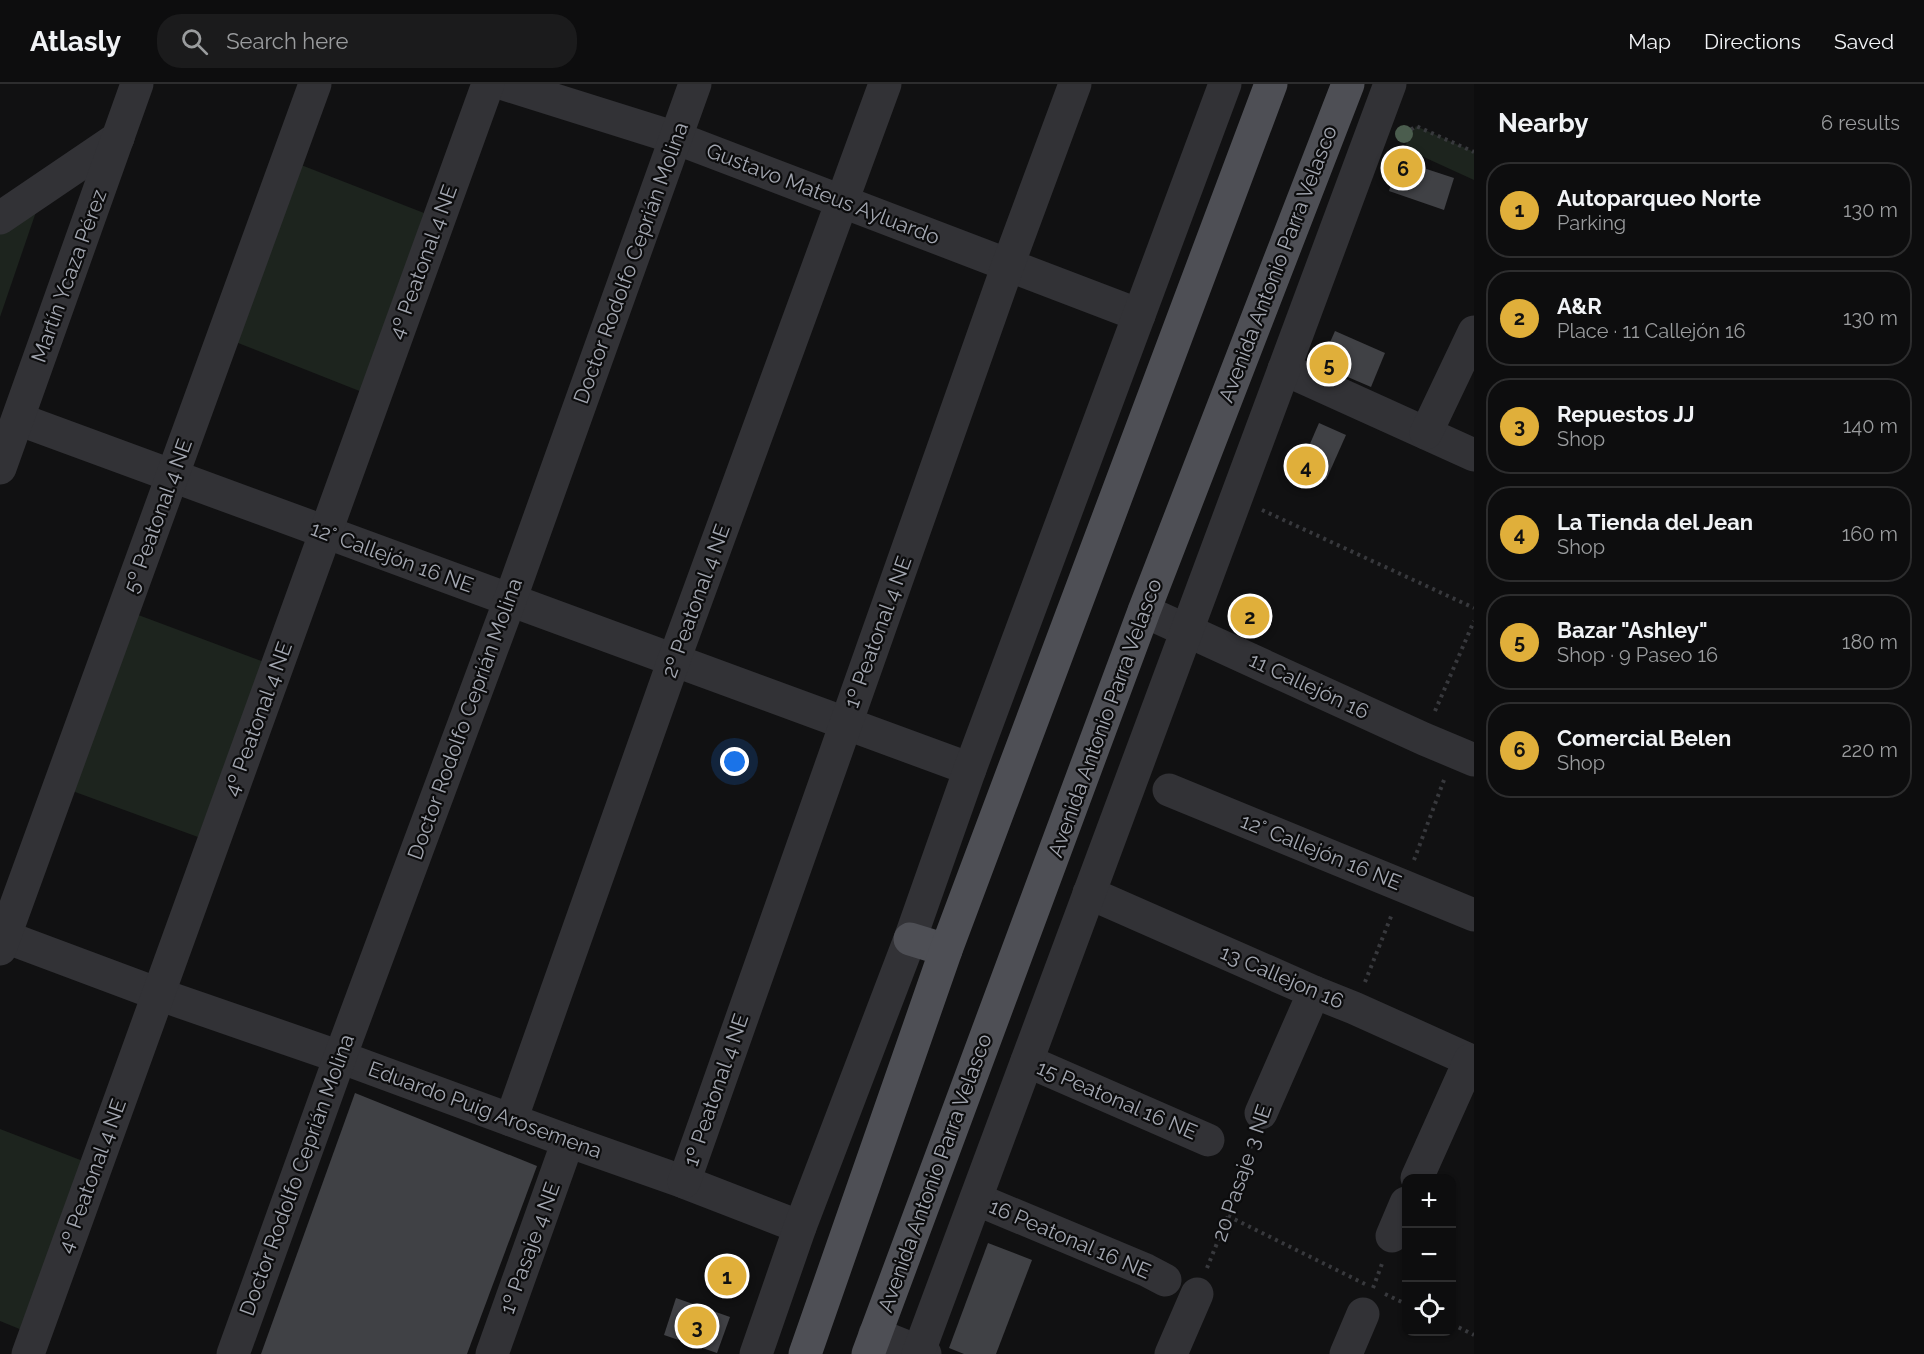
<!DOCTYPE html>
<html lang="en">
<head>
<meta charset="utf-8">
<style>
  body { margin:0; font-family:Raleway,sans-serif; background:#1b1b1c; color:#f1f3f6 }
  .controls { position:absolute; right:18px; bottom:18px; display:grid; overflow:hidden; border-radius:12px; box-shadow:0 2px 4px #0004 }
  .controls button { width:54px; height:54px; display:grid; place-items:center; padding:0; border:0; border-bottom:2px solid #2d2d2e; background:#0d0d0e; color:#f1f3f6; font:30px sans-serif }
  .you { position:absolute; left:735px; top:678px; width:21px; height:21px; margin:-15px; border:4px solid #fff; border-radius:50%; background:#1a73e8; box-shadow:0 0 0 9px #1a73e833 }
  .badge { display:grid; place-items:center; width:39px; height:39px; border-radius:50%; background:#e0af3a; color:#111; font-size:20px; font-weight:700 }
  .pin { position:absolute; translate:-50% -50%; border:3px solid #fff; box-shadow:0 2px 6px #0006 }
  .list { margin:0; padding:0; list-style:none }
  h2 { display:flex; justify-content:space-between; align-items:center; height:78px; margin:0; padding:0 24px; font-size:26px }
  h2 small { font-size:20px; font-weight:400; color:#9a9c9e }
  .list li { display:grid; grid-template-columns:39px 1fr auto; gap:18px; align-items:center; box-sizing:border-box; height:96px; margin:0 12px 12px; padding:0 12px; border:2px solid #2d2d2e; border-radius:24px }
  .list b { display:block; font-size:22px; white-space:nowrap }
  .list p { margin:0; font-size:20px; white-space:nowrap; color:#9a9c9e }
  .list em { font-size:20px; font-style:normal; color:#9a9c9e }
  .icon { flex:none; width:33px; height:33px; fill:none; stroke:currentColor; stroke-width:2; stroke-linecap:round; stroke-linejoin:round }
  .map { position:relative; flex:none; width:1474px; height:1270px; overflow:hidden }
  header { display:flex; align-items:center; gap:36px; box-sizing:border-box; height:84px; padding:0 30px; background:#0d0d0e; border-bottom:2px solid #2d2d2e }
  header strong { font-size:28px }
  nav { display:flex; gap:33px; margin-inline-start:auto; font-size:21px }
  .search { width:420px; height:54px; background:#1b1b1c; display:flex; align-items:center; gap:15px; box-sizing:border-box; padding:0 21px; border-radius:24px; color:#9a9c9e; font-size:22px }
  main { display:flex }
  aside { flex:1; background:#0d0d0e }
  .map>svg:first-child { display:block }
</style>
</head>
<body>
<header>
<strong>Atlasly</strong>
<div class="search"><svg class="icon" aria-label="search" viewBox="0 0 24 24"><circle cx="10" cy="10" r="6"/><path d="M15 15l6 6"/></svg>Search here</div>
<nav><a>Map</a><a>Directions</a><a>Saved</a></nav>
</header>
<main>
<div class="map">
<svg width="1474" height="1270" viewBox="0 0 1474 1270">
  <rect width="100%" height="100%" fill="#111112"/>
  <g fill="#1d241e">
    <path d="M1416 42 1474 68V96L1404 64Z"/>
    <path d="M296 79 424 129 362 308 233 257Z"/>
    <path d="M38 122 0 233V150Z"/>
    <path d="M133 529 264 578 198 753 67 705Z"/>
    <path d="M0 1045 83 1077 22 1246 0 1237Z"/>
  </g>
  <g fill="#404145">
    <path d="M1399 76 1454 94 1444 126 1389 107Z"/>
    <path d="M1335 247 1385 269 1371 303 1320 281Z"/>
    <path d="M1319 339 1346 351 1326 396 1299 385Z"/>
    <path d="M1243 510 1270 522 1257 554 1229 542Z"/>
    <path d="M355 1009 537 1082 467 1270H261Z"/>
    <path d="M988 1159 1032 1176 996 1270H964L949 1264Z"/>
    <path d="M676 1214 730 1233 717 1269 664 1251Z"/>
  </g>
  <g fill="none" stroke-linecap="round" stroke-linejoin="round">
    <g stroke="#38393d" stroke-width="4" stroke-dasharray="3 4.5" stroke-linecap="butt">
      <path d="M1405 50 1416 42 1474 68"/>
      <path d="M1262 426 1474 524"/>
      <path d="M1435 627 1474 537"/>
      <path d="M1414 776 1444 696"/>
      <path d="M1365 898 1392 830"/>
      <path d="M1228 1132 1365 1200"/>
      <path d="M1207 1184 1228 1132 1253 1056"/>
      <path d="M1373 1204 1383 1177"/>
      <path d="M1385 1210 1406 1220"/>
      <path d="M1452 1240 1474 1251"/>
    </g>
    <g stroke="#323236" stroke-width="33">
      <path d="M504 0 676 54 1139 231"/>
      <path d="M0 134 118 54"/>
      <path d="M1284 285 1474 371"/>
      <path d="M18 335 970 685"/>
      <path d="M1426 349 1474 248"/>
      <path d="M0 384 137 0"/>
      <path d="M1144 527 1424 655 1474 676"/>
      <path d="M1169 706 1474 831"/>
      <path d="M1089 809 1314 908 1354 924 1474 978"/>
      <path d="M0 851 158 910 340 973 568 1057 684 1098 800 1143"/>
      <path d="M0 865 315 0"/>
      <path d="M1027 977 1208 1056"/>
      <path d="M1261 1029 1314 908"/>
      <path d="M511 1036 674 576 885 0"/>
      <path d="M1417 1094 1470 976"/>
      <path d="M684 1098 1008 181 1075 0"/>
      <path d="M976 1115 1146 1186 1165 1196"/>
      <path d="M1392 1152 1406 1119"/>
      <path d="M875 1250 925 1270"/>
      <path d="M28 1270 488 0"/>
      <path d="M233 1270 340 973 510 516 695 0"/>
      <path d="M492 1270 568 1057"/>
      <path d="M756 1270 800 1143 910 855 970 685 1225 0"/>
      <path d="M918 1270 1390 0"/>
      <path d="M1171 1270 1197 1210"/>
      <path d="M1346 1270 1363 1230"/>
    </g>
    <g stroke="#4e4f55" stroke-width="33">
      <path d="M910 855 946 866"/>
      <path d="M805 1270 946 866 1271 0"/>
      <path d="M868 1270 1144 527 1348 0"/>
    </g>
  </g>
  <circle fill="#4b5d4e" cx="1404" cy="50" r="9"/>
  <g text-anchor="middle" stroke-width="4.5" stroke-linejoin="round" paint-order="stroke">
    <g font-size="21" fill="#a3a7b1" stroke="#0c0c0d">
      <text transform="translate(823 110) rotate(21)" y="7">Gustavo Mateus Ayluardo</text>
      <text transform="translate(423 178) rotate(-70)" y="7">4º Peatonal 4 NE</text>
      <text transform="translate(631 179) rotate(-70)" y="7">Doctor Rodolfo Ceprián Molina</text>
      <text transform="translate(1278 180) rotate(-69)" y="7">Avenida Antonio Parra Velasco</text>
      <text transform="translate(69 192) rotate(-70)" y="7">Martín Ycaza Pérez</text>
      <text transform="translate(158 432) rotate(-70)" y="7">5º Peatonal 4 NE</text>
      <text transform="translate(392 473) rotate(20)" y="7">12° Callejón 16 NE</text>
      <text transform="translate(696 517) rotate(-70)" y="7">2º Peatonal 4 NE</text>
      <text transform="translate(878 548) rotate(-70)" y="7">1º Peatonal 4 NE</text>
      <text transform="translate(1309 602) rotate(25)" y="7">11 Callejón 16</text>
      <text transform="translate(1105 634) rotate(-70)" y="7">Avenida Antonio Parra Velasco</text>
      <text transform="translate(258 635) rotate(-70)" y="7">4º Peatonal 4 NE</text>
      <text transform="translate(465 635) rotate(-70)" y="7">Doctor Rodolfo Ceprián Molina</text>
      <text transform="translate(1321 768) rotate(22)" y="7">12° Callejón 16 NE</text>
      <text transform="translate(1282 893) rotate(23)" y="7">13 Callejon 16</text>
      <text transform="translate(716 1006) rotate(-71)" y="7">1º Peatonal 4 NE</text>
      <text transform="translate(1117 1016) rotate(23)" y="7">15 Peatonal 16 NE</text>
      <text transform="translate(485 1026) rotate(20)" y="7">Eduardo Puig Arosemena</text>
      <text transform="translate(935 1089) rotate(-70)" y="7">Avenida Antonio Parra Velasco</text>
      <text transform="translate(1242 1089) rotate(-71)" y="7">20 Pasaje 3 NE</text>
      <text transform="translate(297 1091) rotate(-70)" y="7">Doctor Rodolfo Ceprián Molina</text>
      <text transform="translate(92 1092) rotate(-70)" y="7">4º Peatonal 4 NE</text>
      <text transform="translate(1070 1155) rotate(23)" y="7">16 Peatonal 16 NE</text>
      <text transform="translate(530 1164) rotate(-70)" y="7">1º Pasaje 4 NE</text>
    </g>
  </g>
</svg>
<div class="controls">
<button>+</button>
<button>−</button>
<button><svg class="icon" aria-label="locate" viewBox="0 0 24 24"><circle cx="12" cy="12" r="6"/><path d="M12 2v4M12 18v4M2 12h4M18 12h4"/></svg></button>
</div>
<div class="you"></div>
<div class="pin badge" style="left:727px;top:1192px">1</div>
<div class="pin badge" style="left:1250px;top:532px">2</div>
<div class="pin badge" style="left:697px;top:1242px">3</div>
<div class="pin badge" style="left:1306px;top:382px">4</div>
<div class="pin badge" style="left:1329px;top:280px">5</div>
<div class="pin badge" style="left:1403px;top:84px">6</div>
</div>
<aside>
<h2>Nearby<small>6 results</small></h2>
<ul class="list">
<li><span class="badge">1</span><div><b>Autoparqueo Norte</b><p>Parking</p></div><em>130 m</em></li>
<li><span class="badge">2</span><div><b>A&amp;R</b><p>Place · 11 Callejón 16</p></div><em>130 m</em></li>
<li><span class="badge">3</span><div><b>Repuestos JJ</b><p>Shop</p></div><em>140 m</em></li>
<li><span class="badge">4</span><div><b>La Tienda del Jean</b><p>Shop</p></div><em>160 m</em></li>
<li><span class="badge">5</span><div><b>Bazar &quot;Ashley&quot;</b><p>Shop · 9 Paseo 16</p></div><em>180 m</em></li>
<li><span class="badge">6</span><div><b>Comercial Belen</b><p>Shop</p></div><em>220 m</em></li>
</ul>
</aside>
</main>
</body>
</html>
